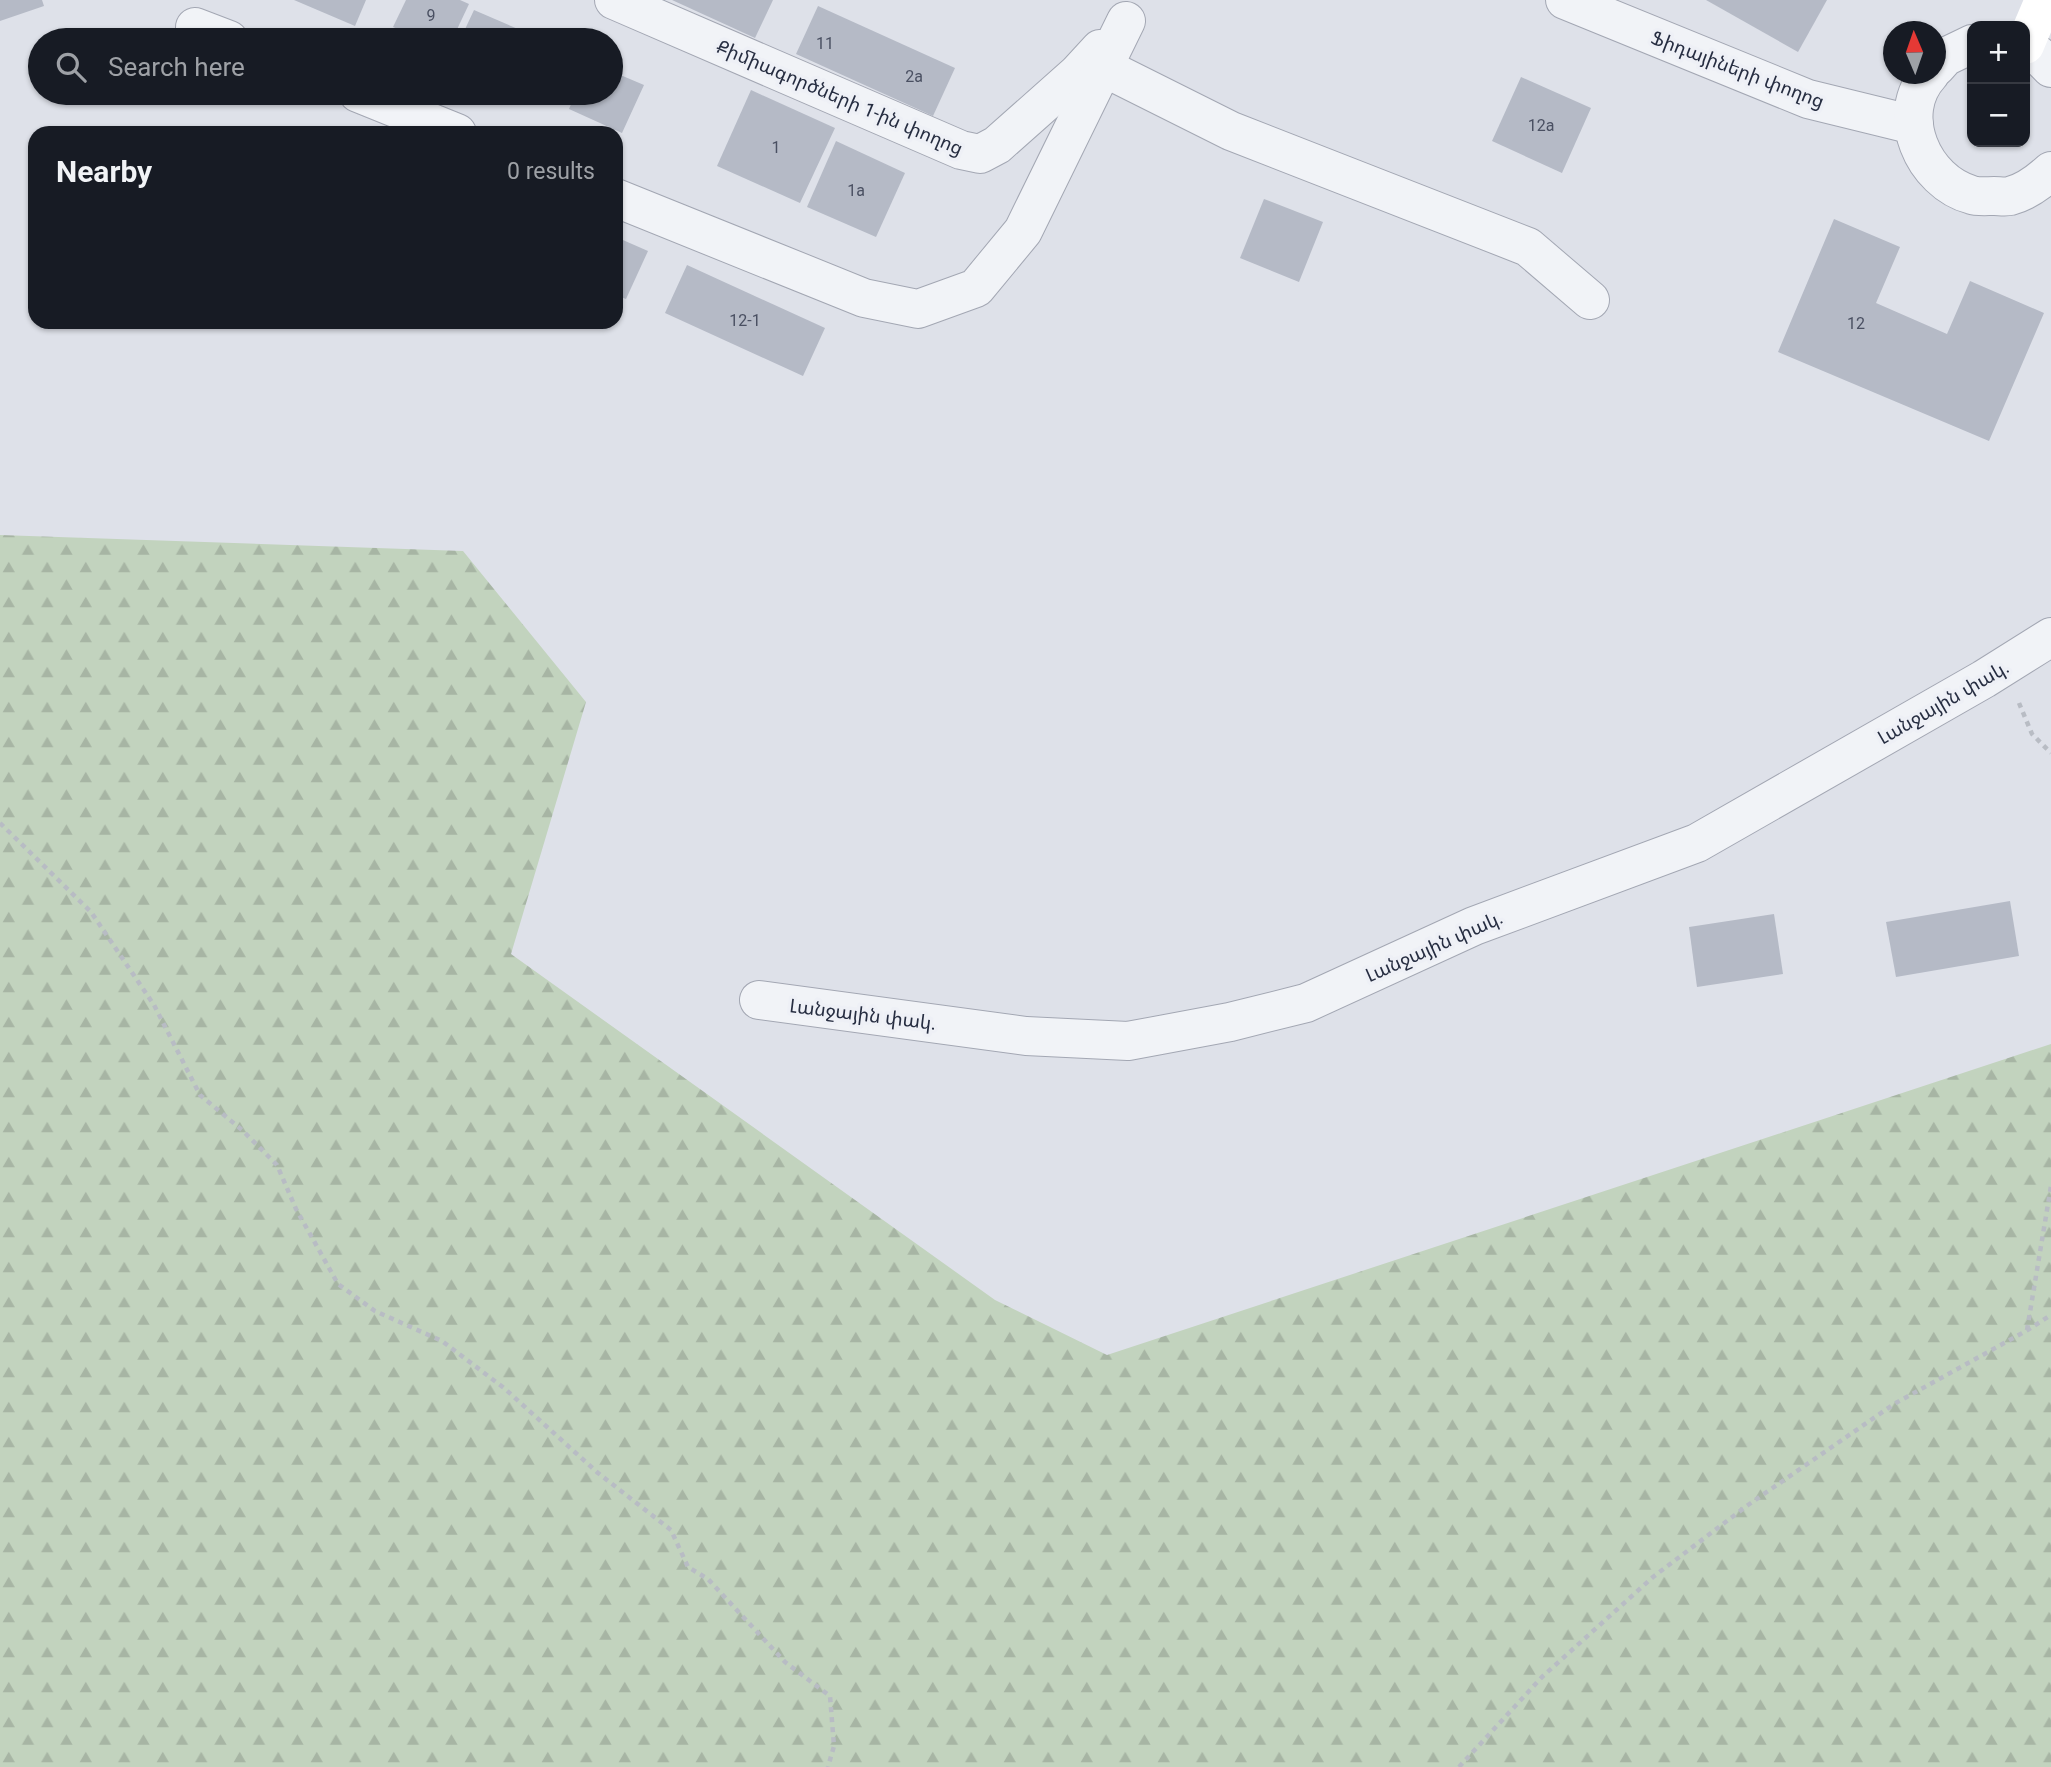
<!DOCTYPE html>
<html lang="en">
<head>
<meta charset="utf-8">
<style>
  body { margin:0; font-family:Roboto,"Noto Sans Armenian",sans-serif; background:#242831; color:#f1f3f6 }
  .controls { position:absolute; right:21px; top:21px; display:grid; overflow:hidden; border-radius:14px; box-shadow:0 2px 5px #0004 }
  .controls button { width:63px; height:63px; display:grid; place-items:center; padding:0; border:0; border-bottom:2px solid #363941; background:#171b24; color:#f1f3f6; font:35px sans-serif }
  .compass { position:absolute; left:1883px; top:21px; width:63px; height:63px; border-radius:50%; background:#171b24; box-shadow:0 2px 5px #0004; rotate:358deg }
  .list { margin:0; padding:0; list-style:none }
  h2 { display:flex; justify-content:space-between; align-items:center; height:91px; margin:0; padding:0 28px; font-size:30px }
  h2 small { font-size:23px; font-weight:400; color:#9ea1a6 }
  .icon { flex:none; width:38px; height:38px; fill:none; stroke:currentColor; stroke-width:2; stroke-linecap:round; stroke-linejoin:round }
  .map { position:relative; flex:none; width:2051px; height:1767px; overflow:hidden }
  .search { position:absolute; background:#171b24; box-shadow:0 2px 5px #0004; left:28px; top:28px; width:595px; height:77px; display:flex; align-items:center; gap:18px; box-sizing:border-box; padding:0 24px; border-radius:38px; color:#9ea1a6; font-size:26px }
  .panel { position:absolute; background:#171b24; box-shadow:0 2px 5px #0004; left:28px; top:126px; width:595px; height:203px; border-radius:21px }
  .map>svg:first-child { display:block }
</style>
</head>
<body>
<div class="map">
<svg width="2051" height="1767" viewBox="0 0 2051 1767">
  <defs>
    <pattern id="forest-firs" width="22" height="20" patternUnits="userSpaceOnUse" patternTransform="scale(1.75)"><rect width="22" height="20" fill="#c2d3be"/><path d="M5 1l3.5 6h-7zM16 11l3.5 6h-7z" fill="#a7b5a4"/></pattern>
  </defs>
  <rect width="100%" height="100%" fill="#dee1e9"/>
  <path fill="url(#forest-firs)" d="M0 535 463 551 586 702 511 954 995 1300 1107 1355 2051 1044V1767H0Z"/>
  <g fill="#b5bac6">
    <path d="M0 0H42L44 6 0 21Z"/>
    <path d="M294 0H366L355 26Z"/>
    <path d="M406 0H460L469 4 452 40H422L393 27Z"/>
    <path d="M672 0H773L755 38Z"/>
    <path d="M1706 0H1827L1798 52Z"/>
    <path d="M818 6 955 68 933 116 796 54Z"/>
    <path d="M474 10 527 33 524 40H460Z"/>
    <path d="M611 71 644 85 622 133 569 109 576 93H611Z"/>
    <path d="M1521 77 1591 108 1562 173 1492 141Z"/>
    <path d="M751 90 835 128 800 203 717 166Z"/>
    <path d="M836 141 905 173 876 237 807 207Z"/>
    <path d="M1264 199 1323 222 1299 282 1240 258Z"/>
    <path d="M1834 219 1900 247 1876 303 1947 334 1970 281 2044 313 1989 441 1778 352Z"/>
    <path d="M616 237 648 251 626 299 616 295Z"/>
    <path d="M687 265 825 328 803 376 665 313Z"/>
    <path d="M2010 901 2019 956 1896 977 1886 922Z"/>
    <path d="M1774 914 1783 974 1697 987 1689 927Z"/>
  </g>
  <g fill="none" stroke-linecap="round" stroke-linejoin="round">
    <g stroke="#a3a7b3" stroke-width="40">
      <g id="street">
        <path d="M614 0 961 150 980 154 997 145 1077 74 1100 49"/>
        <path d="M1565 0 1808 99 1914 125"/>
        <path d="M195 27 229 40"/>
        <path d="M2025 48 2038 55 2051 68"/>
        <path d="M1103 67 1231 131 1528 247 1590 300"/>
        <path d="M1936 67 1945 57 1972 44"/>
        <path d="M1930 74C1893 114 1923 182 1972 195 1978 197 1987 196 1994 196 1999 196 2005 197 2010 196 2026 192 2039 182 2051 171"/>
        <path d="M358 93 457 133"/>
        <path d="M616 198 864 298 918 309 976 288 1023 231 1126 21"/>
        <path d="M759 1000 1026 1036 1128 1041 1230 1022 1306 1003 1474 926 1697 843 1984 679 2051 637"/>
      </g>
    </g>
    <g stroke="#b8bcc4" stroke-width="4.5" stroke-dasharray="5 5" stroke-linecap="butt">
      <path d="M2019 703 2032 734 2051 753"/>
      <path d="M0 823 91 912 154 1005 200 1095 242 1130 277 1165 296 1209 338 1284 375 1311 442 1341 504 1388 598 1473 671 1530 688 1567 708 1579 785 1662 830 1696 834 1746 828 1767"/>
      <path d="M2027 1330 2051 1186"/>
      <path d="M1459 1767 1542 1677 1653 1577 1748 1505 1894 1404 2026 1331 2051 1315"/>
    </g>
    <use href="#street" stroke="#f1f3f7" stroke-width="38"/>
    <path stroke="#fff" stroke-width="38" d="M2025 45 2044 0"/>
  </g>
  <g text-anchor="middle" stroke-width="7" stroke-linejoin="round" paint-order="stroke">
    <g font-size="16" fill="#4a5062">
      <text x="431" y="21">9</text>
      <text x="825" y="49">11</text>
      <text x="914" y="82">2a</text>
      <text x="1541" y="131">12a</text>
      <text x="776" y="153">1</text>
      <text x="856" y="196">1a</text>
      <text x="745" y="326">12-1</text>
      <text x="1856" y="329">12</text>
    </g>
    <g font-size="19" fill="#262d41" stroke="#eef0f6">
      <text transform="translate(1738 69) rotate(21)" y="7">Ֆիդայիների փողոց</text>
      <text transform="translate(840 97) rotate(23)" y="7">Քիմիագործների 1-ին փողոց</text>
      <text transform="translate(1943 702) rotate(-30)" y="7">Լանջային փակ.</text>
      <text transform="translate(1434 946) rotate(-24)" y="7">Լանջային փակ.</text>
      <text transform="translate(863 1014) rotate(7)" y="7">Լանջային փակ.</text>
    </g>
  </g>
</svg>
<div class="controls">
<button>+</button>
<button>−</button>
</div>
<svg class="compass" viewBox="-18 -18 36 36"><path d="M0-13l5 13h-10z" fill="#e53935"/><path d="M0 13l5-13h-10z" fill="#9ea1a6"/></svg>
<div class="search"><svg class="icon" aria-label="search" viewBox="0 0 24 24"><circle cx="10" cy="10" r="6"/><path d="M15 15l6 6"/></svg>Search here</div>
<section class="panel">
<h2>Nearby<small>0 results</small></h2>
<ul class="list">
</ul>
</section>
</div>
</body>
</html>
